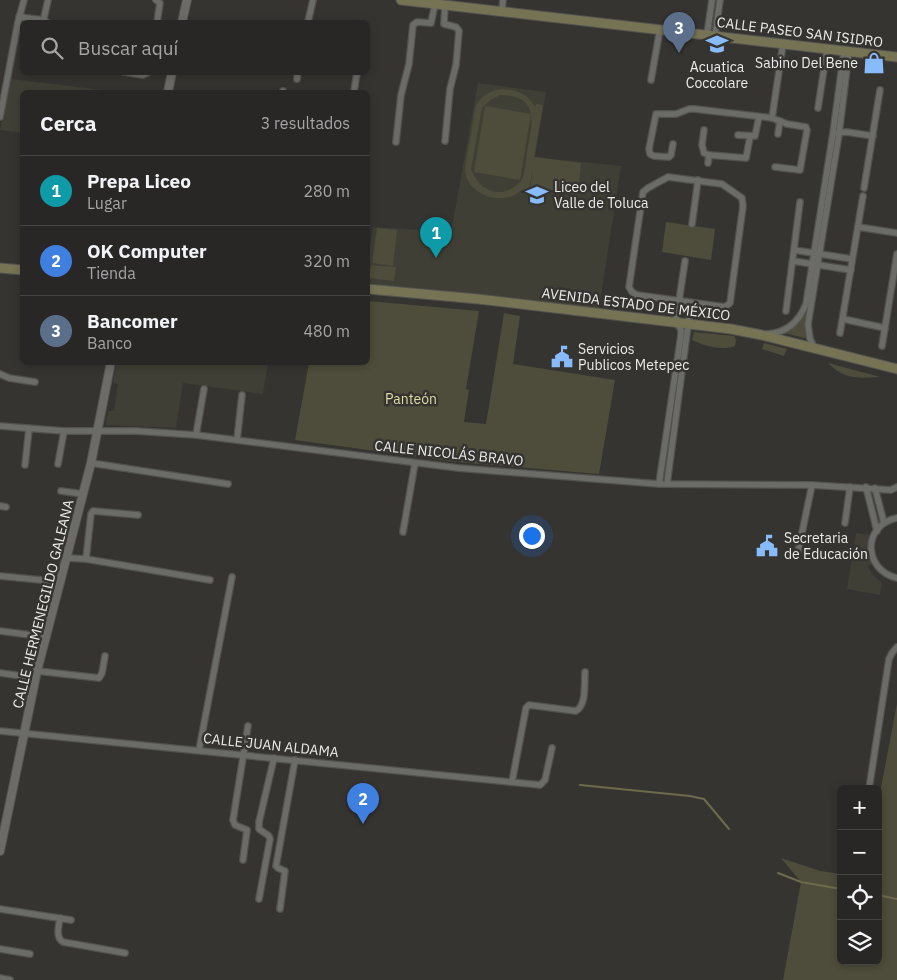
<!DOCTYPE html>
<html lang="es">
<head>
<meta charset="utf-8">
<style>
  body { margin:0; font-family:"IBM Plex Sans",sans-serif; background:#302f2d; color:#f1f3f6 }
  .controls { position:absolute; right:15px; bottom:15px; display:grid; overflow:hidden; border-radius:8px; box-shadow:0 2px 8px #0003 }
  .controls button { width:45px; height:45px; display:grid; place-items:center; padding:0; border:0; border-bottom:1px solid #444442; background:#282725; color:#f1f3f6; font:25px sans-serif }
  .you { position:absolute; left:531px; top:535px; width:18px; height:18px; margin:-12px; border:4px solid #fff; border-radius:50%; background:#1a73e8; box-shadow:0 0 0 8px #1a73e833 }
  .badge { display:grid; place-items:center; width:32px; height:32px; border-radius:50%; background:#87bbfb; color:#fff; font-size:16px; font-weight:700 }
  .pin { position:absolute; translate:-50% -41px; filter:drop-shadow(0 1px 2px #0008) }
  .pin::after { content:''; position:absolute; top:26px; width:18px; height:15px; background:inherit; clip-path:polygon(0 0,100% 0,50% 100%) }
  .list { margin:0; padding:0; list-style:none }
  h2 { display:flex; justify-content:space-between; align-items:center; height:65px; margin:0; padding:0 20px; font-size:21px }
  h2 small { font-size:16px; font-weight:400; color:#a5a5a7 }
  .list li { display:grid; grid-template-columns:32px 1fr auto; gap:15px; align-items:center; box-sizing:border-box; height:70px; padding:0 20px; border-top:1px solid #444442 }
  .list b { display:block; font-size:19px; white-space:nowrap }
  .list p { margin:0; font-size:16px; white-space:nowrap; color:#a5a5a7 }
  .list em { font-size:16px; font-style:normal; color:#a5a5a7 }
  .icon { flex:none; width:28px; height:28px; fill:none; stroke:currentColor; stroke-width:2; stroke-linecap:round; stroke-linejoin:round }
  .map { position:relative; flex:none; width:897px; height:980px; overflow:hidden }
  .search { position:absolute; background:#282725; box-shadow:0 2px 8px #0003; left:20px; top:20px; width:350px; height:55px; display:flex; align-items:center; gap:12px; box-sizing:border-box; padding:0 18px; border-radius:8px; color:#a5a5a7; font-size:19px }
  .panel { position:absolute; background:#282725; box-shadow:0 2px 8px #0003; left:20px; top:90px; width:350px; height:275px; border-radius:8px }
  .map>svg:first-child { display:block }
</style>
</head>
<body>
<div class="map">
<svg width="897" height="980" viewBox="0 0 897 980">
  <rect width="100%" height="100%" fill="#353431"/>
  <g fill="#3f3f35">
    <path d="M11 79 118 92H22V133L0 130Z"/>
    <path d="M478 83 546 92 535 157 621 166 599 309 484 299 368 287V262L373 227 451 232Z"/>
    <path d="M117 363H268L263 394 183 383 176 428 106 425 108 411H114L118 384 113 383Z"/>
    <path d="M856 533 870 535 868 553 872 564 867 566 874 576 882 583 880 595 847 589Z"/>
  </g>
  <g fill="#4e4d3b" fill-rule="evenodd">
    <path d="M503 89C517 90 528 94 535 107L536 104 543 105 534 157 581 163 578 195 530 189 533 167 528 193 521 192 520 191C514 197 505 199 496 198 481 197 465 185 465 169 466 157 469 145 471 134 473 125 473 112 477 104 483 94 492 90 503 89ZM500 95C541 95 532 124 527 152 526 160 526 171 522 179 520 183 515 187 511 189 493 198 477 186 471 169L482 108 490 100Z"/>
    <path d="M485 106 531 114 520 180 474 172Z"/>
    <path d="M666 222 715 229 711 260 662 252Z"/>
    <path d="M377 228 397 230 393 266 372 263Z"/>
    <path d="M371 265 396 267 394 281 369 278Z"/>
    <path d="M368 301 479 311 466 389 469 390 464 422 486 424 504 313 520 316 513 364 615 380 599 474 457 462 295 440 309 363 368 362Z"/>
    <path d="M804 314 807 315 805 324 808 339 785 333 798 324Z"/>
    <path d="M694 332 734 336 736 340 735 346C723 351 704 346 692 340Z"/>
    <path d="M764 343 787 349 784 356 762 349Z"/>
    <path d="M828 363 880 377C858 378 845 380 828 363Z"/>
    <path d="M897 704V980H783L801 882 781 858 820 871 841 874V961H878V803Z"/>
  </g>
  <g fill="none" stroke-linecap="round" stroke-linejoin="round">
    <g stroke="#6d6b4c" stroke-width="2">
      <path d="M580 785 690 796 704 799 729 829"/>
      <path d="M778 873 801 882 841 889"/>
      <path d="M878 895 897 899"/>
    </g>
    <g stroke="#52524f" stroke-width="8">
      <g id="minor">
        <path d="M156 0 160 3 157 22"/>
        <path d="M445 5 444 24 456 27 459 31 456 65 450 89 445 141"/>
        <path d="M502 11 503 0"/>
        <path d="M19 17 43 20 47 22"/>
        <path d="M43 22 48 0"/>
        <path d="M308 22 313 0"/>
        <path d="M707 35 712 0"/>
        <path d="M715 36 720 0"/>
        <path d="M124 72 143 75 149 72"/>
        <path d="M297 79 298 72"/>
        <path d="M651 80 660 29"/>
        <path d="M283 92V91"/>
        <path d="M354 92 357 72"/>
        <path d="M818 108 827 49"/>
        <path d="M0 117 18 22 24 0"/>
        <path d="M772 118 783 44"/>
        <path d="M704 130 702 145 704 153 709 155 746 158 750 137"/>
        <path d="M835 133 847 132 873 136"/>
        <path d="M778 134 780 121"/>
        <path d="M738 135 755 136 759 117"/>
        <path d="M396 142 401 95 409 64 413 25 417 22 431 23 435 4"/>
        <path d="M673 144 671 155 669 157 654 156 650 154 649 149 656 114H676L689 109H695L772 118 787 124 806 127 807 130 800 170 775 167"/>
        <path d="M708 163 709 155"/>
        <path d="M668 177 722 184 742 198 743 206 730 303 725 307 637 295 632 292 629 287 643 192 648 188Z"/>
        <path d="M864 188 880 90"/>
        <path d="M692 224 698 180"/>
        <path d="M858 227 897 233"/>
        <path d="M794 250 852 259"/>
        <path d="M793 261 851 270"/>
        <path d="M786 311 800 202"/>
        <path d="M843 319 885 328"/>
        <path d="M840 333 863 196"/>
        <path d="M767 334C786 333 799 322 806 304L833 133 844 51"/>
        <path d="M882 346 897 254"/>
        <path d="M815 349 810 339 808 324 839 134 849 52"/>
        <path d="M0 374 9 378 35 382"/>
        <path d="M0 426 64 431H136L196 435 458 468 659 484 812 485 891 490 897 487"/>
        <path d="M196 435 204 389"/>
        <path d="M237 440 242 395"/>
        <path d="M91 463 228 484"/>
        <path d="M58 464 64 431"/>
        <path d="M25 465 29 429"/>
        <path d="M659 484 681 335V330L676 321 685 261"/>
        <path d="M667 484 691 303"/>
        <path d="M866 487 877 531"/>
        <path d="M875 488 884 523"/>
        <path d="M61 491 83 494"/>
        <path d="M0 506 6 507"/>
        <path d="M897 518C862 525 863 570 897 578"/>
        <path d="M845 523 850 487"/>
        <path d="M403 532 415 463"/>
        <path d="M798 552 812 485"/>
        <path d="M68 558 86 559 210 580"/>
        <path d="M86 559 91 514 93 511 138 515"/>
        <path d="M0 576 61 582"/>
        <path d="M0 631 46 637"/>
        <path d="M37 671 99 678 102 673 105 656"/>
        <path d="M0 673 36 678"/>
        <path d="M0 731 540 785 545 780 552 748"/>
        <path d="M199 750 232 577"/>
        <path d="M512 782 526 708 529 705 576 711C587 704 584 684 585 672"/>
        <path d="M869 789 889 659 892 653 897 647"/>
        <path d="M243 860 247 830 235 825 233 820 248 726"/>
        <path d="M259 899 270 839 269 836 259 829V822L274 758"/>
        <path d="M0 909 71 920"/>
        <path d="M280 909 285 871 278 868 276 866 295 760"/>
        <path d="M60 918C59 926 55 937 63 942L125 953"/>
        <path d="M0 949 30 954"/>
        <path d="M0 978 10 980"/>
      </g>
    </g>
    <g stroke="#52524f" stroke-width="10">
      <g id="tertiary">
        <path d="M182 22 187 0"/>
        <path d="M168 92 172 72"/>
        <path d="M0 851 37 671 91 463 111 362"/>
      </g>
    </g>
    <g stroke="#52524f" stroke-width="11">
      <g id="secondary">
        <path d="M401 0 897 57"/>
        <path d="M0 268 22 270"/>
        <path d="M368 289 478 299 731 329 762 335 897 369"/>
      </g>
    </g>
    <use href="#minor" stroke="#6b6b67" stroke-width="5.5"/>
    <use href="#tertiary" stroke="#6b6b67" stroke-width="8"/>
    <use href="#secondary" stroke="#767355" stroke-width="9"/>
  </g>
  <defs>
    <g id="school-bare" transform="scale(1.725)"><path d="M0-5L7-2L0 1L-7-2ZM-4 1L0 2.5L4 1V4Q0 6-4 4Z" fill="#87bbfb" stroke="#353431" stroke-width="2.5" paint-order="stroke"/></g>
    <g id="shop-bare" transform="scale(1.725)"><path d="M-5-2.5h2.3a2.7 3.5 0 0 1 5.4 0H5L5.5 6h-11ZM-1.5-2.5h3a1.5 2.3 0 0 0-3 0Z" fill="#87bbfb" stroke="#353431" stroke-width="2.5" paint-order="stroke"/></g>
    <g id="civic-bare" transform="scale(1.725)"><path d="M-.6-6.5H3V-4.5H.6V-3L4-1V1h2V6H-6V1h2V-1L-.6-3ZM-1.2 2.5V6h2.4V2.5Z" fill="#87bbfb" stroke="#353431" stroke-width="2.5" paint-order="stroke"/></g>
  </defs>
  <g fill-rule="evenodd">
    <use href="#school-bare" x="717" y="44"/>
    <use href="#shop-bare" x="874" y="63"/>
    <use href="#school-bare" x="537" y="195"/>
    <use href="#civic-bare" x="562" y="357"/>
    <use href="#civic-bare" x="767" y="546"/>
  </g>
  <g text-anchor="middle" stroke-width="5" stroke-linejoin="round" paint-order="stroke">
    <g font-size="14" fill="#eaeae8" stroke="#353431">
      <text transform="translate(800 32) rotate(7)" y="5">CALLE PASEO SAN ISIDRO</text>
      <text transform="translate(636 304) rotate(7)" y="5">AVENIDA ESTADO DE MÉXICO</text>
      <text transform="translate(449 453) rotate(6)" y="5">CALLE NICOLÁS BRAVO</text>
      <text transform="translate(43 604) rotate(-76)" y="5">CALLE HERMENEGILDO GALEANA</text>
      <text transform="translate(271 745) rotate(6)" y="5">CALLE JUAN ALDAMA</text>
    </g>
    <g font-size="14" fill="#eaeae8" stroke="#353431" text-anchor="start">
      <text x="858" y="68" text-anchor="end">Sabino Del Bene</text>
      <text x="717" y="72" text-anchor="middle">Acuatica<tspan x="717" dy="16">Coccolare</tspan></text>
      <text x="554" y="192">Liceo del<tspan x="554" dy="16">Valle de Toluca</tspan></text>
      <text x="578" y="354">Servicios<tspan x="578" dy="16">Publicos Metepec</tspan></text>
      <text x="784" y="543">Secretaria<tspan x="784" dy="16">de Educación</tspan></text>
    </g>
    <g font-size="14" fill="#dedaa0" stroke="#353431">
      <text x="411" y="404">Panteón</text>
    </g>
  </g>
</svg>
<div class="controls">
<button>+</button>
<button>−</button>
<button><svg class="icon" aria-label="locate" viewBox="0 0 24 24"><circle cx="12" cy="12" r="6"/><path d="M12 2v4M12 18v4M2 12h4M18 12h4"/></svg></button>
<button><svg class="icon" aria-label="layers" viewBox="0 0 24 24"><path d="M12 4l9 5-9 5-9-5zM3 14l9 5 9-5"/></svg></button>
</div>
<div class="you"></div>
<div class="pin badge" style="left:436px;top:258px;background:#0f9aa8">1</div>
<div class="pin badge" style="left:363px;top:824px;background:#3f7fe0">2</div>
<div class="pin badge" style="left:679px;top:53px;background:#5c6f8a">3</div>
<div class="search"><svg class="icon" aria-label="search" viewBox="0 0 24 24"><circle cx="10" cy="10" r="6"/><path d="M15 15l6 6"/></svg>Buscar aquí</div>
<section class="panel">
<h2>Cerca<small>3 resultados</small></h2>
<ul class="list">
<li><span class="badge" style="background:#0f9aa8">1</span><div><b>Prepa Liceo</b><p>Lugar</p></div><em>280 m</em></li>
<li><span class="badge" style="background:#3f7fe0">2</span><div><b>OK Computer</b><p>Tienda</p></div><em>320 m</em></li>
<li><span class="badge" style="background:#5c6f8a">3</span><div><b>Bancomer</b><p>Banco</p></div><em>480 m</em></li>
</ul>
</section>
</div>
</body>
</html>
